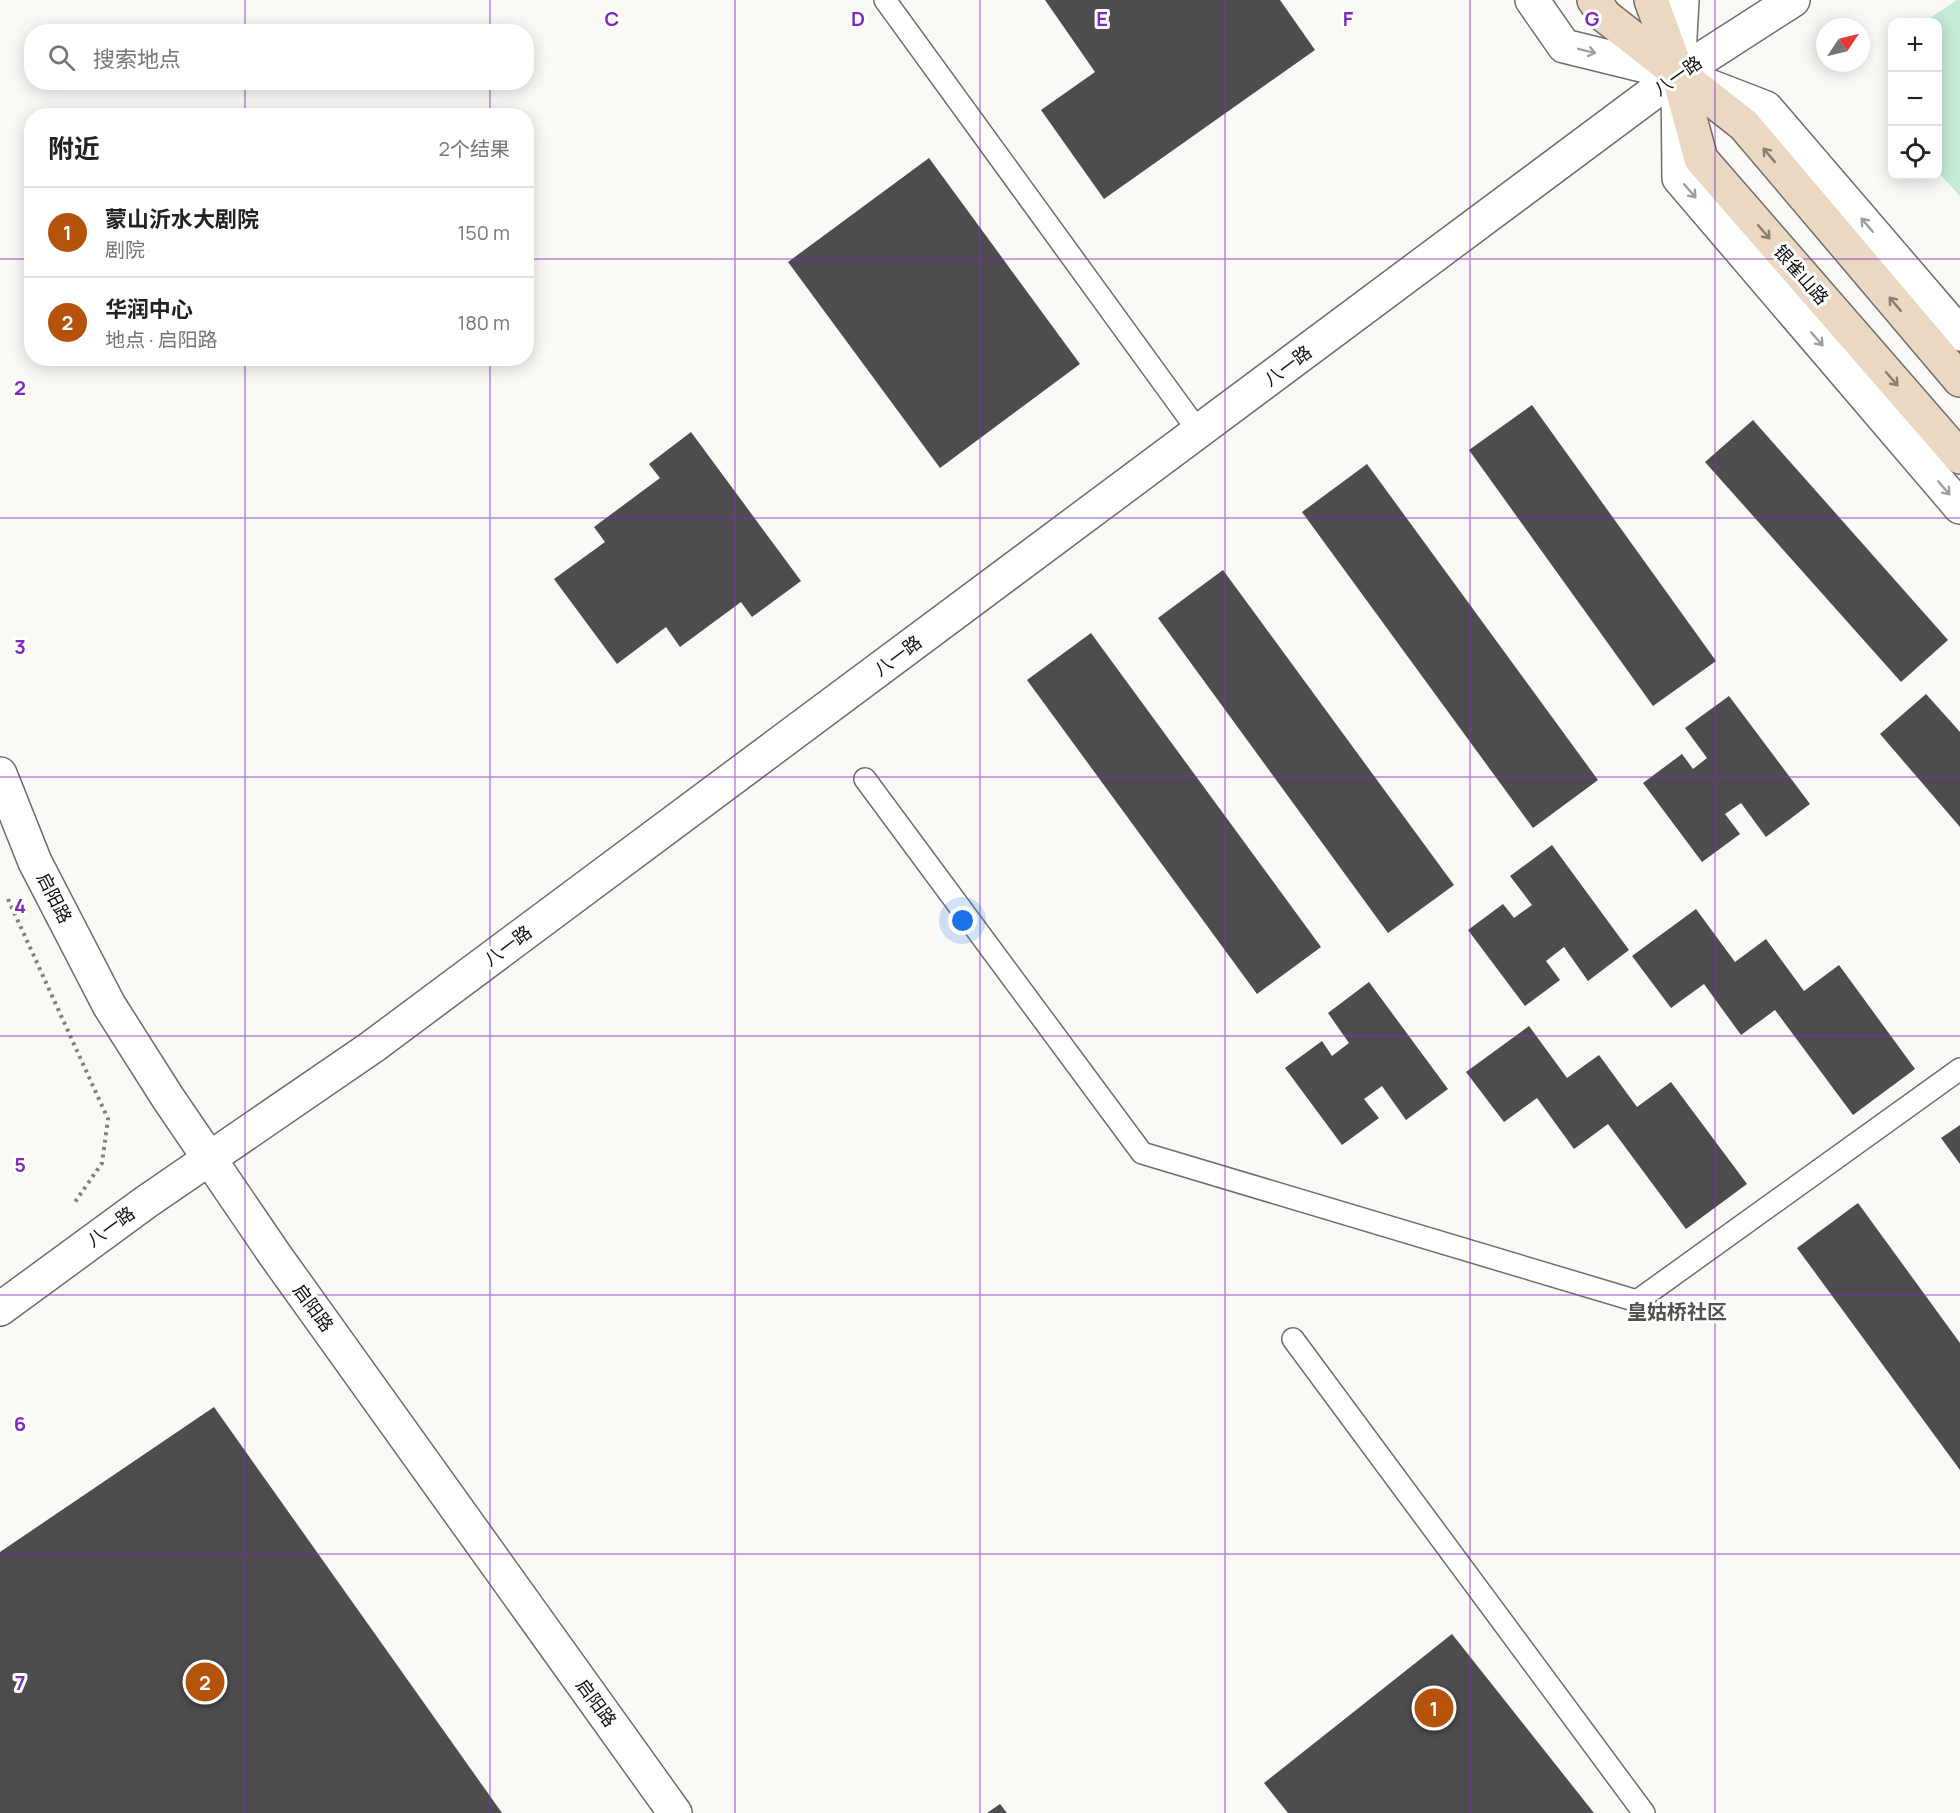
<!DOCTYPE html>
<html lang="zh">
<head>
<meta charset="utf-8">
<style>
  body { margin:0; font-family:Manrope,"Noto Sans SC",sans-serif; background:#f6f6f6; color:#222 }
  .controls { position:absolute; right:18px; top:18px; display:grid; overflow:hidden; border-radius:12px; box-shadow:0 3px 15px #0003 }
  .controls button { width:54px; height:54px; display:grid; place-items:center; padding:0; border:0; border-bottom:2px solid #e0e0e0; background:#fff; color:#222; font:30px sans-serif }
  .compass { position:absolute; left:1816px; top:18px; width:54px; height:54px; border-radius:50%; background:#fff; box-shadow:0 3px 15px #0003; rotate:55deg }
  .you { position:absolute; left:963px; top:921px; width:21px; height:21px; margin:-15px; border:4px solid #fff; border-radius:50%; background:#1a73e8; box-shadow:0 0 0 9px #1a73e833 }
  .badge { display:grid; place-items:center; width:39px; height:39px; border-radius:50%; background:#b45309; color:#fff; font-size:20px; font-weight:700 }
  .pin { position:absolute; translate:-50% -50%; border:3px solid #fff; box-shadow:0 2px 6px #0006 }
  .list { margin:0; padding:0; list-style:none }
  h2 { display:flex; justify-content:space-between; align-items:center; height:78px; margin:0; padding:0 24px; font-size:26px }
  h2 small { font-size:20px; font-weight:400; color:#767676 }
  .list li { display:grid; grid-template-columns:39px 1fr auto; gap:18px; align-items:center; box-sizing:border-box; height:90px; padding:0 24px; border-top:2px solid #e0e0e0 }
  .list b { display:block; font-size:22px; white-space:nowrap }
  .list p { margin:0; font-size:20px; white-space:nowrap; color:#767676 }
  .list em { font-size:20px; font-style:normal; color:#767676 }
  .icon { flex:none; width:33px; height:33px; fill:none; stroke:currentColor; stroke-width:2; stroke-linecap:round; stroke-linejoin:round }
  .map { position:relative; flex:none; width:1960px; height:1813px; overflow:hidden }
  .search { position:absolute; background:#fff; box-shadow:0 3px 15px #0003; left:24px; top:24px; width:510px; height:66px; display:flex; align-items:center; gap:15px; box-sizing:border-box; padding:0 21px; border-radius:24px; color:#767676; font-size:22px }
  .panel { position:absolute; background:#fff; box-shadow:0 3px 15px #0003; left:24px; top:108px; width:510px; height:258px; border-radius:24px }
  .map>svg:first-child { display:block }
</style>
</head>
<body>
<div class="map">
<svg width="1960" height="1813" viewBox="0 0 1960 1813">
  <rect width="100%" height="100%" fill="#fbf9f5"/>
  <path fill="#c5ead6" d="M1957 0H1960V196L1938 172V22H1924Z"/>
  <g fill="#4e4c4e">
    <path d="M1045 0H1280L1315 50 1104 199 1041 110 1095 72Z"/>
    <path d="M929 158 1080 364 940 468 788 262Z"/>
    <path d="M1532 405 1716 661 1653 706 1469 450Z"/>
    <path d="M1753 420 1948 640 1901 682 1705 462Z"/>
    <path d="M691 432 801 581 752 617 741 602 680 647 666 627 617 664 554 579 605 542 594 527 660 478 649 464Z"/>
    <path d="M1367 464 1598 780 1533 828 1302 512Z"/>
    <path d="M1223 570 1454 885 1388 933 1158 618Z"/>
    <path d="M1091 633 1321 947 1257 994 1027 680Z"/>
    <path d="M1926 694 1960 732V827L1880 734Z"/>
    <path d="M1729 696 1810 804 1766 837 1741 803 1725 814 1740 834 1702 862 1643 783 1682 754 1693 769 1707 758 1685 728Z"/>
    <path d="M1552 845 1629 950 1588 981 1564 947 1546 961 1560 980 1525 1006 1468 930 1503 904 1514 918 1532 905 1510 876Z"/>
    <path d="M1696 909 1735 962 1766 939 1804 991 1839 965 1915 1069 1853 1115 1775 1010 1741 1035 1704 984 1671 1008 1632 956Z"/>
    <path d="M1369 982 1448 1089 1406 1120 1382 1086 1364 1099 1379 1118 1342 1145 1285 1068 1322 1041 1332 1056 1349 1043 1328 1013Z"/>
    <path d="M1529 1026 1567 1078 1599 1055 1637 1107 1671 1082 1747 1184 1686 1229 1608 1124 1574 1149 1537 1098 1504 1122 1466 1072Z"/>
    <path d="M1960 1125V1164L1941 1138Z"/>
    <path d="M1858 1203 1960 1343V1470L1797 1248Z"/>
    <path d="M214 1407 502 1813H0V1552Z"/>
    <path d="M1452 1634 1594 1813H1288L1264 1783Z"/>
    <path d="M1000 1804 1007 1813H987Z"/>
  </g>
  <g fill="none" stroke-linecap="round" stroke-linejoin="round">
    <g stroke="#6f6e6b" stroke-width="24">
      <g id="service">
        <path d="M885 0 1199 432"/>
        <path d="M865 779 1142 1153 1637 1301 1960 1069"/>
        <path d="M1293 1339 1644 1813"/>
      </g>
    </g>
    <g stroke="#6f6e6b" stroke-width="36">
      <g id="minor">
        <path d="M1532 0 1564 46 1678 74 1766 108 1960 334"/>
        <path d="M1682 0 1678 74 1679 178 1960 507"/>
        <path d="M0 774 35 862 109 1005 168 1098 275 1255 675 1813"/>
        <path d="M0 1309 146 1202 372 1047 1678 74 1793 0"/>
      </g>
    </g>
    <g stroke="#6f6e6b" stroke-width="36">
      <g id="secondary">
        <path d="M1594 0 1605 16 1744 125 1960 380"/>
        <path d="M1651 0 1678 74 1701 159 1960 457"/>
      </g>
    </g>
    <path stroke="#82817e" stroke-width="4" stroke-dasharray="3 4.5" stroke-linecap="butt" d="M8 899 108 1119 102 1163 73 1205"/>
    <use href="#service" stroke="#fff" stroke-width="21"/>
    <use href="#minor" stroke="#fff" stroke-width="33"/>
    <use href="#secondary" stroke="#ebd8c2" stroke-width="33"/>
  </g>
  <defs><path id="oneway-shaft" d="M-6 0H5M1.5-3L5.5 0L1.5 3" fill="none" stroke-width="1.6" stroke-linecap="round" stroke-linejoin="round" transform="scale(1.5)"/></defs>
  <g stroke="#9f9f9f">
    <use href="#oneway-shaft" transform="translate(1587 51) rotate(14)"/>
    <use href="#oneway-shaft" transform="translate(1690 191) rotate(49)"/>
    <use href="#oneway-shaft" transform="translate(1867 225) rotate(-131)"/>
    <use href="#oneway-shaft" transform="translate(1817 339) rotate(49)"/>
    <use href="#oneway-shaft" transform="translate(1944 488) rotate(49)"/>
  </g>
  <g stroke="#887e71">
    <use href="#oneway-shaft" transform="translate(1769 155) rotate(-130)"/>
    <use href="#oneway-shaft" transform="translate(1764 232) rotate(49)"/>
    <use href="#oneway-shaft" transform="translate(1895 304) rotate(-130)"/>
    <use href="#oneway-shaft" transform="translate(1892 379) rotate(49)"/>
  </g>
  <path fill="none" stroke="#7b2cbf" stroke-width="1.5" stroke-opacity="0.55" d="M245 0V32M490 0V32M735 0V1813M980 0V1813M1225 0V1813M1470 0V1813M1715 0V1813M245 82V116M490 82V116M0 259H32M526 259H1960M245 358V1813M490 358V1813M0 518H1960M0 777H1960M0 1036H1960M0 1295H1960M0 1554H1960"/>
  <g text-anchor="middle" stroke-width="6" stroke-linejoin="round" paint-order="stroke">
    <g font-size="18" fill="#10100e" stroke="#fff">
      <text transform="translate(1678 76) rotate(-35)" y="6">八一路</text>
      <text transform="translate(1801 275) rotate(49)" y="6">银雀山路</text>
      <text transform="translate(1288 366) rotate(-37)" y="6">八一路</text>
      <text transform="translate(898 656) rotate(-37)" y="6">八一路</text>
      <text transform="translate(54 898) rotate(63)" y="6">启阳路</text>
      <text transform="translate(508 946) rotate(-37)" y="6">八一路</text>
      <text transform="translate(111 1227) rotate(-36)" y="6">八一路</text>
      <text transform="translate(313 1308) rotate(54)" y="6">启阳路</text>
      <text transform="translate(596 1703) rotate(54)" y="6">启阳路</text>
    </g>
    <g font-size="20" font-weight="bold" fill="#54524f" stroke="#fff">
      <text x="1677" y="1319">皇姑桥社区</text>
    </g>
  </g>
  <g font-size="20" text-anchor="middle" font-weight="bold" fill="#7b2cbf" stroke="#fff" stroke-width="6" stroke-linejoin="round" paint-order="stroke">
    <text x="612" y="26">C</text>
    <text x="858" y="26">D</text>
    <text x="1102" y="26">E</text>
    <text x="1348" y="26">F</text>
    <text x="1592" y="26">G</text>
    <text x="20" y="395">2</text>
    <text x="20" y="654">3</text>
    <text x="20" y="913">4</text>
    <text x="20" y="1172">5</text>
    <text x="20" y="1431">6</text>
    <text x="20" y="1690">7</text>
  </g>
</svg>
<div class="controls">
<button>+</button>
<button>−</button>
<button><svg class="icon" aria-label="locate" viewBox="0 0 24 24"><circle cx="12" cy="12" r="6"/><path d="M12 2v4M12 18v4M2 12h4M18 12h4"/></svg></button>
</div>
<svg class="compass" viewBox="-18 -18 36 36"><path d="M0-13l5 13h-10z" fill="#e53935"/><path d="M0 13l5-13h-10z" fill="#767676"/></svg>
<div class="you"></div>
<div class="pin badge" style="left:1434px;top:1708px">1</div>
<div class="pin badge" style="left:205px;top:1682px">2</div>
<div class="search"><svg class="icon" aria-label="search" viewBox="0 0 24 24"><circle cx="10" cy="10" r="6"/><path d="M15 15l6 6"/></svg>搜索地点</div>
<section class="panel">
<h2>附近<small>2个结果</small></h2>
<ul class="list">
<li><span class="badge">1</span><div><b>蒙山沂水大剧院</b><p>剧院</p></div><em>150 m</em></li>
<li><span class="badge">2</span><div><b>华润中心</b><p>地点 · 启阳路</p></div><em>180 m</em></li>
</ul>
</section>
</div>
</body>
</html>
